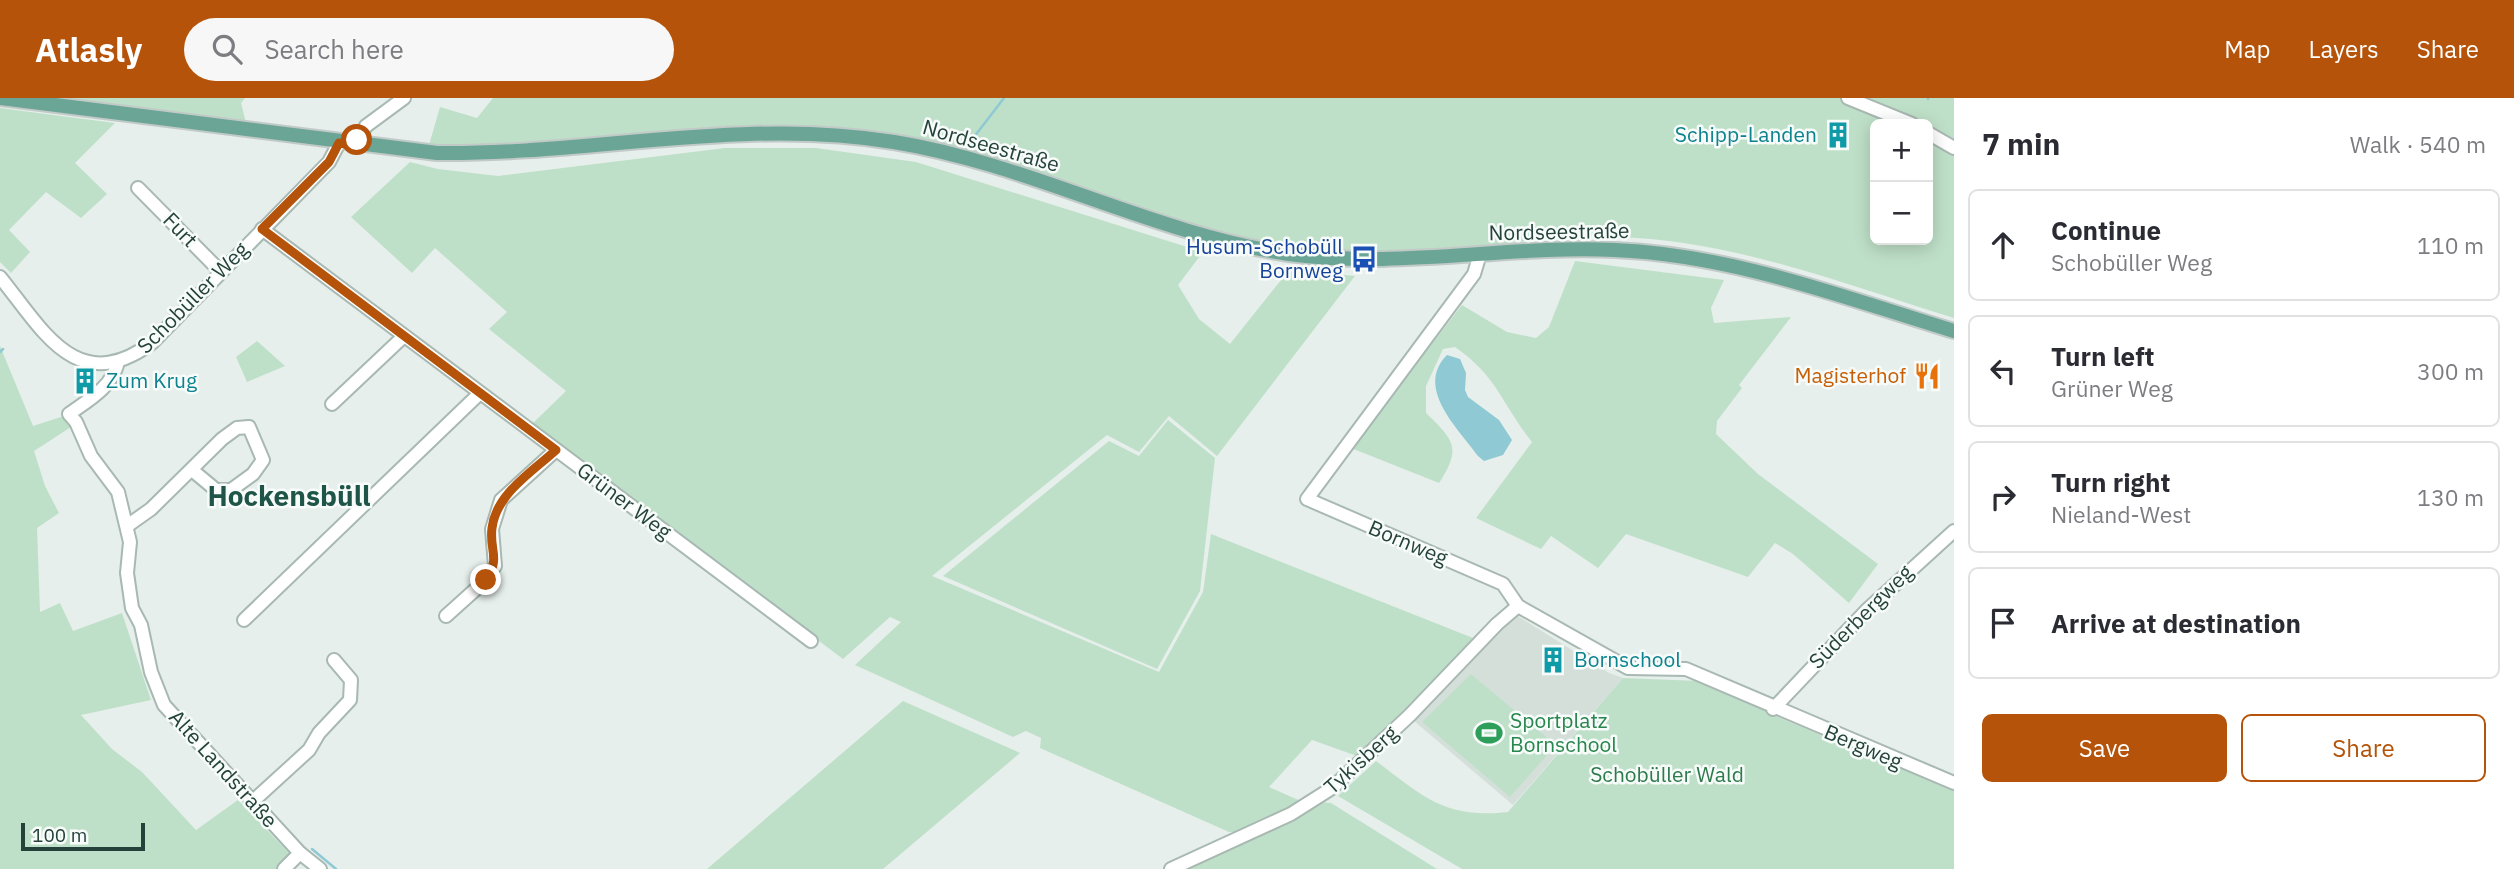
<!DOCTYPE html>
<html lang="en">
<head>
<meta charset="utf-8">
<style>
  body { margin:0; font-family:"IBM Plex Sans",sans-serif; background:#f7f7f7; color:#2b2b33 }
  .controls { position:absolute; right:21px; top:21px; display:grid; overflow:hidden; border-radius:10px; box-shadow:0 4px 18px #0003 }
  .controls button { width:63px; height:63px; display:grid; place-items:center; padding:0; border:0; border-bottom:2px solid #e1e1e2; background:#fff; color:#2b2b33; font:35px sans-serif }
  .scale { position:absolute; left:21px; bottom:18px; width:124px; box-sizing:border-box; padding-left:7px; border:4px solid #24423a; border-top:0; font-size:19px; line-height:24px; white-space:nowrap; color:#24423a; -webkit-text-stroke:5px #f7fbf9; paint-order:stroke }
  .stop { position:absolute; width:21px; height:21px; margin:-16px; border:5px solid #b45309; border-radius:50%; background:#fff }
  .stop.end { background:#b45309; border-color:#fff; box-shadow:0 2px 7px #0008 }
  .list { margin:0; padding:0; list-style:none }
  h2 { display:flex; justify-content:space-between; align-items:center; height:91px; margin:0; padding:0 28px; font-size:30px }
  h2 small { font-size:23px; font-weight:400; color:#7c7c81 }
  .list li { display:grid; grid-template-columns:46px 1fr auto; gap:21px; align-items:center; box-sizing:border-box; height:112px; margin:0 14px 14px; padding:0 14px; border:2px solid #e1e1e2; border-radius:10px }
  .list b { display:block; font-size:26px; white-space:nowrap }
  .list p { margin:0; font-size:23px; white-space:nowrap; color:#7c7c81 }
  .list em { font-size:23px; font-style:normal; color:#7c7c81 }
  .actions { display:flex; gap:14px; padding:21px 28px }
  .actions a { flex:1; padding:16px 0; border:2px solid #b45309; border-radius:10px; text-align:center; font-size:24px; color:#b45309 }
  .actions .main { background:#b45309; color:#fff }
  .icon { flex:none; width:38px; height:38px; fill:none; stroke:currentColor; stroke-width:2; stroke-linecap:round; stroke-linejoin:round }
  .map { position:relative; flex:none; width:1954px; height:771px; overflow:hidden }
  header { display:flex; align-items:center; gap:42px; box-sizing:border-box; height:98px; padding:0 35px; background:#b45309; color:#fff }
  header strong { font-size:33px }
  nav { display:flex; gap:38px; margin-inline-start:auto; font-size:24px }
  .search { width:490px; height:63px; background:#f7f7f7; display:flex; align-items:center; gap:18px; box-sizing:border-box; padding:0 24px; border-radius:38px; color:#7c7c81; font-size:26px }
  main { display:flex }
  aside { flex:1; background:#fff }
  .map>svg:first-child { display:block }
</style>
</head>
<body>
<header>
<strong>Atlasly</strong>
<div class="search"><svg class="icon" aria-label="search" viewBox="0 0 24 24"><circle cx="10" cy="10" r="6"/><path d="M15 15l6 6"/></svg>Search here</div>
<nav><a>Map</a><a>Layers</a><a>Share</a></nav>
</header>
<main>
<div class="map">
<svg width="1954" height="771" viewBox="0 0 1954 771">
  <rect width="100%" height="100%" fill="#e6efeb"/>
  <path fill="#d4dfda" d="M1516 517 1609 575 1623 580 1513 707 1414 623 1497 531Z"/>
  <g fill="#bfe0c8" fill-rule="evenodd">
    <path d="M59 0H245L241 5 246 25Z"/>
    <path d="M493 0H1954V220C1845 186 1732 142 1617 139 1552 137 1490 149 1426 153 1382 156 1336 154 1293 149 1167 134 1054 70 932 43 794 12 651 37 512 48L467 51 429 47 440 9 477 20ZM1875 26H1928V142H1875Z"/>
    <path d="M0 10 115 25 75 65 107 96 81 120 46 94 9 132 30 154 11 175 0 164Z"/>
    <path d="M725 50H816L916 64 1203 154 1178 187 1199 221 1230 246 1289 172 1355 178 1217 358 1169 318 1139 354 1107 337 932 478 1159 574 1203 494 1211 436 1473 540 1431 589 1357 658 1312 642 1269 689 1303 704 1238 734H1229L1040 650 1041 640 1026 633 1013 639 855 567 901 524 890 519 843 561 531 327 566 293 489 231 507 214 435 150 412 175 351 119 410 64 438 71 498 78Z"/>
    <path d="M1575 163 1724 182 1711 210 1714 225 1791 219 1739 287 1742 290 1717 323 1716 336 1758 376 1878 466 1849 505 1793 456 1775 445 1748 479 1626 436 1598 470 1551 438 1541 451 1476 420 1532 344C1501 305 1498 279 1455 249L1443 251 1426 288V315C1454 342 1462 350 1439 385L1351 350 1462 207 1507 234 1536 240 1549 229Z"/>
    <path d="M257 243 285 268 247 284 236 259Z"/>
    <path d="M0 248 33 328 64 318 71 329 34 353 45 388 59 415 37 430 40 514 60 505 73 533 122 515 151 602 81 617 112 651 142 674 196 732 238 702 291 757 277 771H0Z"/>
    <path d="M1168 322 1215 360 1200 493 1157 571 943 478 1109 343 1139 358Z"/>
    <path d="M1471 576 1556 647 1510 699 1422 624Z"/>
    <path d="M1623 580 1700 583 1773 617 1954 693V771H1462L1338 698 1376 663C1423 698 1444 721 1508 714Z"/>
    <path d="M903 603 1020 655 883 771H707Z"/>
    <path d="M1319 704 1331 705 1437 771H1183L1259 737Z"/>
  </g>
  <path fill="#8ec9d4" d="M1447 257 1460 261 1466 275 1465 292 1468 299 1499 322 1512 342 1503 357 1484 363 1478 358C1459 331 1414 290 1447 257Z"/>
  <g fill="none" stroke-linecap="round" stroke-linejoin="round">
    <g stroke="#8ec9d4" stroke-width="2.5">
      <path d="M1928 1V0"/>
      <path d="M974 39 1004 0"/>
      <path d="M0 254 3 251"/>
      <path d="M312 751 336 771"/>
    </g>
    <g stroke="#a8b8b2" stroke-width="16">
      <g id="minor">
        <path d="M1848 0 1912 26"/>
        <path d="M1928 35 1954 50"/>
        <path d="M355 47 366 28 404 0"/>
        <path d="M138 90 221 174"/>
        <path d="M262 131 811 543"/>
        <path d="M1480 156 1474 176 1307 401 1503 486 1518 508 1628 570 1686 571 1954 685"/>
        <path d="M0 179C43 232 77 301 153 244L329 64 339 45"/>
        <path d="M118 264C112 289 90 301 69 316L76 324 91 358 118 394 130 444 127 475 132 510 141 527 151 574 164 607 300 755 320 771"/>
        <path d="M332 306 403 239"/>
        <path d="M127 428 151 411 222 341 237 330 249 329 263 362 253 376 231 392H216L192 372"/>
        <path d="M446 518 486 482 495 468 492 431 501 402 556 352"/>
        <path d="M244 522 479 296"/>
        <path d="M1773 611 1867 512 1954 433"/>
        <path d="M252 704 309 652 319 635 350 602 351 582 334 562"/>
        <path d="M284 771 300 755"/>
        <path d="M1171 771 1291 716 1332 690 1410 617 1497 526 1518 508"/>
      </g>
    </g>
    <g stroke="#c2cac8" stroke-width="18">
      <path id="major" d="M0 0 437 55C590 57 742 19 894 44 1030 66 1153 136 1289 156 1398 171 1507 147 1615 152 1734 157 1842 199 1954 233"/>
    </g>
    <use href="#minor" stroke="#fff" stroke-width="12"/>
    <use href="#major" stroke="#6aa596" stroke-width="14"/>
  </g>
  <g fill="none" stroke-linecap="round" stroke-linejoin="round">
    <path stroke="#b45309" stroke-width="9" d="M357 42 355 47 339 45 329 64 262 131 556 352C532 374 496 396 492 430 489 453 501 459 486 482"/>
  </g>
  <defs>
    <g id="building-bare" transform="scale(2.1)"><path d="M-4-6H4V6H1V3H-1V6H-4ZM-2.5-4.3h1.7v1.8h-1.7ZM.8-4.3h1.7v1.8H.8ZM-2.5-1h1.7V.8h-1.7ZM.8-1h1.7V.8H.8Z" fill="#0f9aa8" stroke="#f7fbf9" stroke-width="2.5" paint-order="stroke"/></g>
    <g id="bus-bare" transform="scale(2.1)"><path d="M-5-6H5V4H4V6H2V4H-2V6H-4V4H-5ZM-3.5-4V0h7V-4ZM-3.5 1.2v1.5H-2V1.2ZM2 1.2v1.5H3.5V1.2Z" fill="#1a4fb4" stroke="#f7fbf9" stroke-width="2.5" paint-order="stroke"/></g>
    <g id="restaurant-bare" transform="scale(2.1)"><path d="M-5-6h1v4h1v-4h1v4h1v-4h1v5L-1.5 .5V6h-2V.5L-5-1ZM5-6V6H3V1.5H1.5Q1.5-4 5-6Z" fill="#e8710a" stroke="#f7fbf9" stroke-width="2.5" paint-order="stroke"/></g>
    <g id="stadium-bare" transform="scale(2.1)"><path d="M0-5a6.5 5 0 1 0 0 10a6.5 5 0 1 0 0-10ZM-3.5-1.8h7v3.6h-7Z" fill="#2e9e5b" stroke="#f7fbf9" stroke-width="2.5" paint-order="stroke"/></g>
  </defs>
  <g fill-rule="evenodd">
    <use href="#building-bare" x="1838" y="37"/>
    <use href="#bus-bare" x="1364" y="161"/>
    <use href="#restaurant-bare" x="1927" y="278"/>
    <use href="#building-bare" x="85" y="283"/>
    <use href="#building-bare" x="1553" y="562"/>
    <use href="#stadium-bare" x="1489" y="635"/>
  </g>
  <g text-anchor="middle" stroke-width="5" stroke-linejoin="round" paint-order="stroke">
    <g font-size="21" fill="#0d838f" stroke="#f7fbf9" text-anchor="start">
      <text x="1817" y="44" text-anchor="end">Schipp-Landen</text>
      <text x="106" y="290">Zum Krug</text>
      <text x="1574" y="569">Bornschool</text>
    </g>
    <g font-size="21" fill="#24423a" stroke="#f7fbf9">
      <text transform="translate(991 48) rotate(16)" y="7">Nordseestraße</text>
      <text transform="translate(180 132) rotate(46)" y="7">Furt</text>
      <text transform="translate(1559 134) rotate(-1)" y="7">Nordseestraße</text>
      <text transform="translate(193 200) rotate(-45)" y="7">Schobüller Weg</text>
      <text transform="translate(624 403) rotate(37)" y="7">Grüner Weg</text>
      <text transform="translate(1408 445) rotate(23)" y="7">Bornweg</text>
      <text transform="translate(1861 519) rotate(-45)" y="7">Süderbergweg</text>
      <text transform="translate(1863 649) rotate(23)" y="7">Bergweg</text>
      <text transform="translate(1361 662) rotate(-42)" y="7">Tykisberg</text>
      <text transform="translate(223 671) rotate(48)" y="7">Alte Landstraße</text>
    </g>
    <g font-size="21" fill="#164399" stroke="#f7fbf9" text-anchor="end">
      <text x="1343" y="156">Husum-Schobüll<tspan x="1343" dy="24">Bornweg</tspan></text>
    </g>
    <g font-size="21" fill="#c56008" stroke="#f7fbf9" text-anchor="end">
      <text x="1906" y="285">Magisterhof</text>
    </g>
    <g font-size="21" fill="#27864d" stroke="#f7fbf9" text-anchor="start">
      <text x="1510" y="630">Sportplatz<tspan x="1510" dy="24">Bornschool</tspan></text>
    </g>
    <g font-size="21" fill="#2d7a4b" stroke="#f7fbf9">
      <text x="1667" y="684">Schobüller Wald</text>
    </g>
    <g font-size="28" font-weight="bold" fill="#1f5548" stroke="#f7fbf9">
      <text x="289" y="408">Hockensbüll</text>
    </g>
  </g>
</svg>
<div class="controls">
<button>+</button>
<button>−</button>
</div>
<div class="scale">100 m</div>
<div class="stop" style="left:357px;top:42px"></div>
<div class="stop end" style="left:486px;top:482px"></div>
</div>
<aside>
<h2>7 min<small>Walk · 540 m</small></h2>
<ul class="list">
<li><svg class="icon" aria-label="ahead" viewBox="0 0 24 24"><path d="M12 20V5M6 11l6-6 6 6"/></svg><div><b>Continue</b><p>Schobüller Weg</p></div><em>110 m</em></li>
<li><svg class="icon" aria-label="left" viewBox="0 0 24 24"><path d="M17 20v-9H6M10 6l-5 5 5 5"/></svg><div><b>Turn left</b><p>Grüner Weg</p></div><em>300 m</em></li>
<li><svg class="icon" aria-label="right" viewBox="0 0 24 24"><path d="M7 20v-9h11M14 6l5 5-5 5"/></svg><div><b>Turn right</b><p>Nieland-West</p></div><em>130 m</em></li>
<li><svg class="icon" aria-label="arrive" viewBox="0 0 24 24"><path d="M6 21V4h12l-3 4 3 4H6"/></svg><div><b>Arrive at destination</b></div></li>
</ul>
<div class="actions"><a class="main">Save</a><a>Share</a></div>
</aside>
</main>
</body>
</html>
